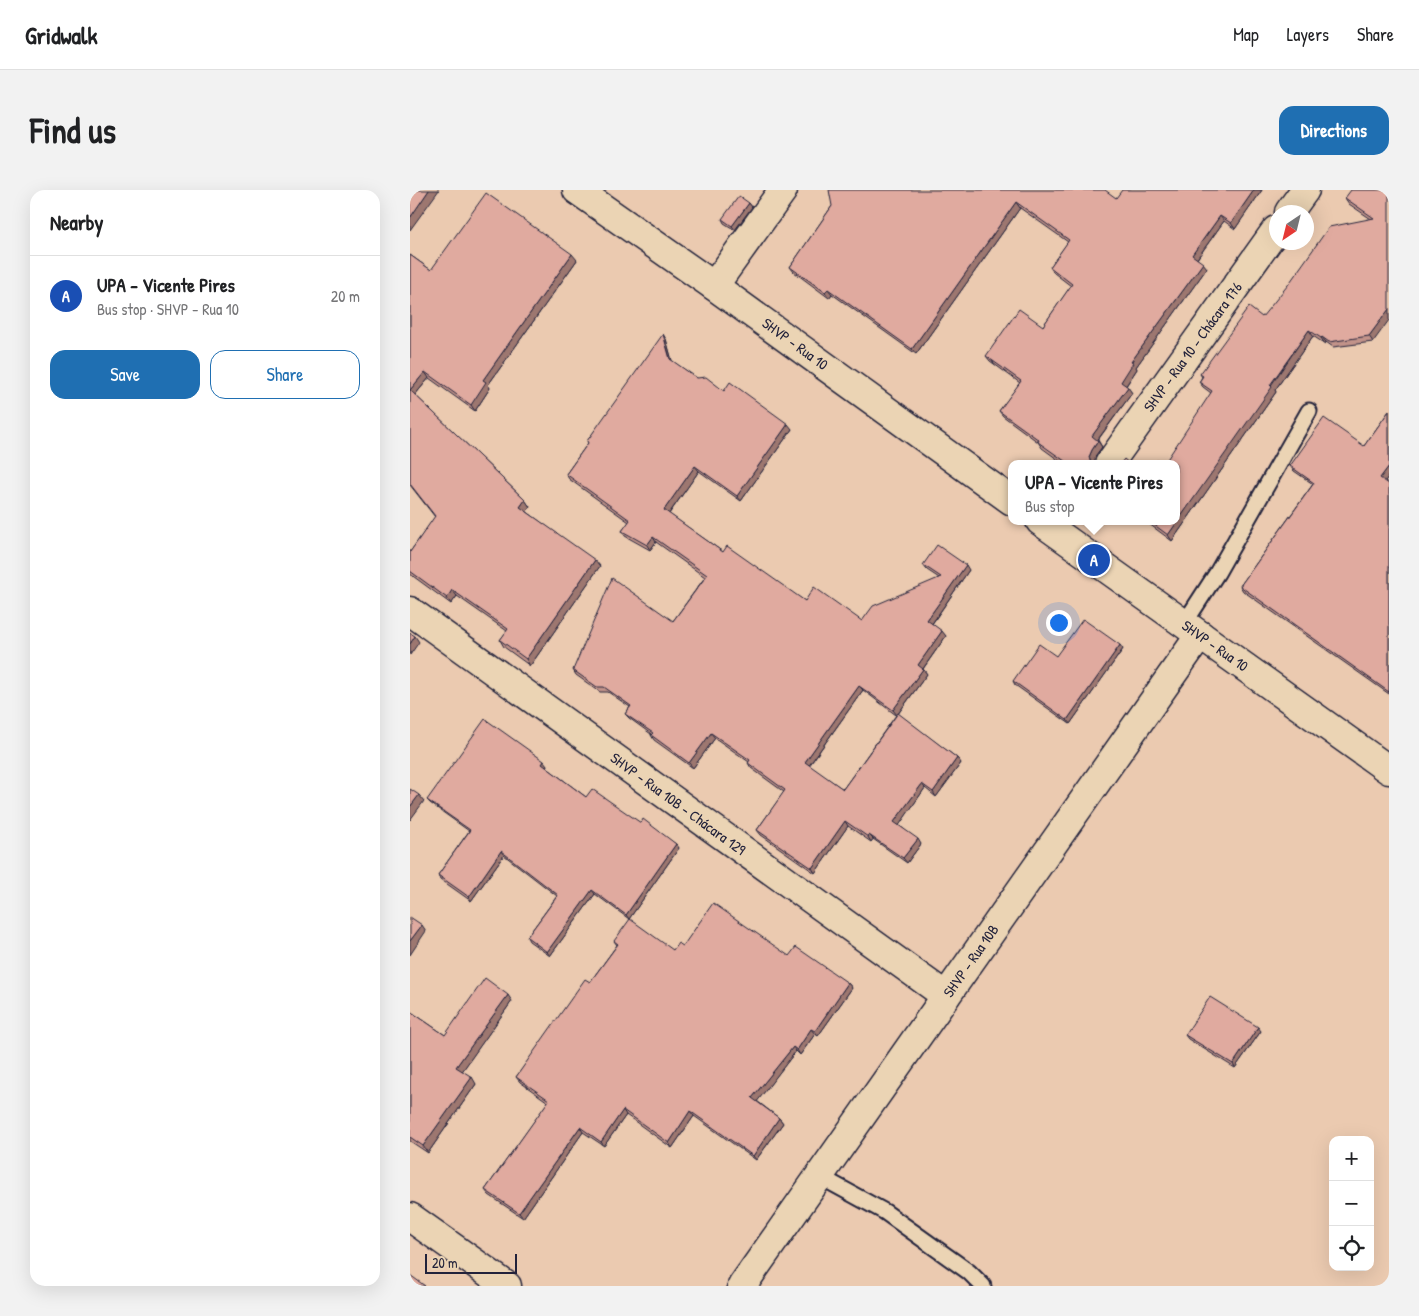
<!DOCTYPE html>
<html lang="en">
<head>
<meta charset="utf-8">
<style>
  body { margin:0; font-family:"Patrick Hand",sans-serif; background:#f2f2f2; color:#202124 }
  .controls { position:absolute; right:15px; bottom:15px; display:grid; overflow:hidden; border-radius:10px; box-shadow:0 5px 20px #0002 }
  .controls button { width:45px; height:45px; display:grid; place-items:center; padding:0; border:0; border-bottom:1px solid #e0e0e0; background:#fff; color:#202124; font:25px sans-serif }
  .compass { position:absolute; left:859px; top:15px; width:45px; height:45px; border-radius:50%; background:#fff; box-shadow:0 5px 20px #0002; rotate:215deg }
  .scale { position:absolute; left:15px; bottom:12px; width:92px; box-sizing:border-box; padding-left:5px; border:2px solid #22223b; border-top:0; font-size:14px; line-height:18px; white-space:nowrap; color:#22223b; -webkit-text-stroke:4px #ebd4b4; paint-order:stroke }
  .you { position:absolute; left:648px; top:432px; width:18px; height:18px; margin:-12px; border:4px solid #fff; border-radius:50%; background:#1a73e8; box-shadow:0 0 0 8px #1a73e833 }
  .badge { display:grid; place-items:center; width:32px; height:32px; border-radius:50%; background:#1f6fb2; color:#fff; font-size:16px; font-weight:700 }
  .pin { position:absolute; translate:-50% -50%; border:2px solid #fff; box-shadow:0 1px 5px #0006 }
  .popup { position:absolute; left:598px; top:270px; width:172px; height:65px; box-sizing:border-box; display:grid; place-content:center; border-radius:10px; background:#fff; filter:drop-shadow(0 1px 4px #0005); font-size:16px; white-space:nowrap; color:#757577 }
  .popup b { font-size:19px; color:#202124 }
  .popup::after { content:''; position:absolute; left:50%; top:100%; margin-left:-10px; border:10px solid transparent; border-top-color:#fff }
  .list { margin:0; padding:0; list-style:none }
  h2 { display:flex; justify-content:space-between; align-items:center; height:65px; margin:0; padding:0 20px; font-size:21px }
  h2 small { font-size:16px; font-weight:400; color:#757577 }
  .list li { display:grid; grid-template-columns:32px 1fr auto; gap:15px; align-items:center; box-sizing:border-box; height:80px; padding:0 20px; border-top:1px solid #e0e0e0 }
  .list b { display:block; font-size:19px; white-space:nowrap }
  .list p { margin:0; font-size:16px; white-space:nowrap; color:#757577 }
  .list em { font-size:16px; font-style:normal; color:#757577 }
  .actions { display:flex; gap:10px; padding:15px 20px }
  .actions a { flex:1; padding:11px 0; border:1px solid #1f6fb2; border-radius:15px; text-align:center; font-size:18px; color:#1f6fb2 }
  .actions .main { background:#1f6fb2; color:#fff }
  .icon { flex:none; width:28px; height:28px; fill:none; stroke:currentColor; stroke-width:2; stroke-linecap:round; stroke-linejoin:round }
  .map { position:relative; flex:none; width:979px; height:1096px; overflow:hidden; border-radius:15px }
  header { display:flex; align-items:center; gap:30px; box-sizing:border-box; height:70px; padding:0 25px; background:#fff; border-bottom:1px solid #e0e0e0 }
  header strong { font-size:24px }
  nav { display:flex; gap:28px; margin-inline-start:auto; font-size:18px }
  .intro { display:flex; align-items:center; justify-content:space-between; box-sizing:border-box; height:120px; padding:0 30px }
  h1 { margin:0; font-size:35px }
  .button { padding:12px 22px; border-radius:15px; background:#1f6fb2; color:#fff; font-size:18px; font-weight:700 }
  main { display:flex; gap:30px; padding:0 30px }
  aside { flex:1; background:#fff; border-radius:15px; box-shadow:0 5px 20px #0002 }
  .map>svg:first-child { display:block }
</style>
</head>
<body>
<header>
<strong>Gridwalk</strong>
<nav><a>Map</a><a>Layers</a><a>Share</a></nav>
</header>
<div class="intro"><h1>Find us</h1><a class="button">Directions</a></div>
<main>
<aside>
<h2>Nearby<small></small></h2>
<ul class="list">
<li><span class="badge" style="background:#1a4fb4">A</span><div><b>UPA - Vicente Pires</b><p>Bus stop · SHVP - Rua 10</p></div><em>20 m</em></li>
</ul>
<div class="actions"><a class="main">Save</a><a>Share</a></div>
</aside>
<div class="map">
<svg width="979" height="1096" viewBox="0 0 979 1096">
  <rect width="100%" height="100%" fill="#ebcab0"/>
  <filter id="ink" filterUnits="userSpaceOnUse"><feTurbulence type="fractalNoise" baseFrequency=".02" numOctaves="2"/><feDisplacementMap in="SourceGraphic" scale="10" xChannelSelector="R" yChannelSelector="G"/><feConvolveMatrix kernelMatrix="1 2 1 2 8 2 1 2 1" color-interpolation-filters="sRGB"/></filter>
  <g filter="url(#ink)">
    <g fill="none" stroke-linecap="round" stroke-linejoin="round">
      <g stroke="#22223b" stroke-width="19">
        <g id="service">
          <path d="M774 434 807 383 899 221"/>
          <path d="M409 986 475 1022 559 1082 573 1096"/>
        </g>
      </g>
      <g stroke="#22223b" stroke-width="31">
        <g id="minor">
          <path d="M879 22 895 0"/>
          <path d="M304 96 373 0"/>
          <path d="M699 274 866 40"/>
          <path d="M0 421 536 806"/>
          <path d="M0 1027 97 1096"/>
        </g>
      </g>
      <g stroke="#22223b" stroke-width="31">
        <g id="tertiary">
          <path d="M167 0 304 96 602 311"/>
          <path d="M630 331 979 580"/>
          <path d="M332 1096 790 445"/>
        </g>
      </g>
      <use href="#service" stroke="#ebd4b4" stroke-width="15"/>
      <use href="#minor" stroke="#ebd4b4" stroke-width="28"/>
      <use href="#tertiary" stroke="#ebd4b4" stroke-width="28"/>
    </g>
    <g fill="#c19289" stroke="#22223b" fill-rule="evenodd">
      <path d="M852 0 825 39 814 31 787 69 797 78 726 177 727 179 716 196 722 203 688 250 692 257 686 265 684 274H654L632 258 628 252 593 226 589 221 610 193 580 171 576 166 633 136 661 96 644 83 640 77 658 52 610 18 506 164 422 104 419 108 384 82 380 77 422 16 706 8Z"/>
      <path d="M979 0 963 152 923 157 916 152 915 154 903 146 865 200 866 202 762 351 735 331H766L801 203 793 197 789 192 792 187 790 184 961 29 939 14 935 8Z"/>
      <path d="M339 13 342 17 325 40 314 33 312 29Z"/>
      <path d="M0 65 21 80 167 70 78 195 80 198 65 221 19 188 5 205 115 310 120 317 116 321 190 376 120 476 94 457 90 450 97 441 47 406 41 414 0 384V362L25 327 0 295Z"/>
      <path d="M256 149 262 171 287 188 314 201 382 239 331 311 289 281 259 324 313 362 395 411 452 431 529 388 517 380 513 375 559 380 522 434 536 446 513 479 517 484 488 524 547 568 551 573 526 607 515 598 489 635 511 654 497 673 463 649 461 652 438 636 405 683 351 645 347 640 374 602 341 578 338 573 339 572 305 548 283 578 244 550 241 545V544L219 528 215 524 220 517 198 502H190L166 485 163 480 263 431 295 387 246 352 240 360 215 346 212 341 219 332 159 289 156 284 178 253 177 251ZM453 500 486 525 433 599 399 576Z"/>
      <path d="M979 221V285L975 291 979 294V504L833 401 830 396 903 294 884 281 880 276 954 256Z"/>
      <path d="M713 459 660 534 605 495 603 491 646 466Z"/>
      <path d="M137 575 136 577 176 607 231 633 266 654 269 658 219 729 185 704 140 766 119 751 117 747 147 706 94 665 61 711 30 689 28 685 59 641 20 613 17 610Z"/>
      <path d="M204 751 263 760 273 756 379 766 438 793 442 798 408 846 405 844 390 865 386 861 347 911 369 928 373 933 346 970 284 926 262 958 216 925 194 956 173 942 113 1028 79 1005 75 1000 138 912 110 892 106 887 180 792 207 755Z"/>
      <path d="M102 811 52 881 66 894 18 963 0 951V821L35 845Z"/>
      <path d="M851 841 825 878 778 849 775 845Z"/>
    </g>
    <g fill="#9d776f" stroke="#22223b">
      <path d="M19 0H29L0 40V28Z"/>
      <path d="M844 0H852L825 39 821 33Z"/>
      <path d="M606 12 610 18 506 164 502 159Z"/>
      <path d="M339 13 342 17 325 40 322 36Z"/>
      <path d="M810 26 814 31 786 70 782 65Z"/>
      <path d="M162 64 167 70 78 195 80 198 65 221 61 215 73 190Z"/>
      <path d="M793 73 797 78 726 177 727 179 715 197 711 192 721 172Z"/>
      <path d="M418 99 422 104 419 108 415 102Z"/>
      <path d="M979 119V130L963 152 959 146Z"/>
      <path d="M899 140 903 146 865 200 866 202 762 351 758 345Z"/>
      <path d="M253 144 256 149 263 174 260 169Z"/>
      <path d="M912 147 916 152 915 154 911 148Z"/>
      <path d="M15 182 19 188 4 206 0 200Z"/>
      <path d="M718 197 722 203 686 252 682 246Z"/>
      <path d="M378 234 382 239 331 311 327 306Z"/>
      <path d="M688 251 692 257 686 265 684 274H681L679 267 682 260Z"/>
      <path d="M285 276 289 281 258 325 254 320Z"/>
      <path d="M979 276V285L974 293 970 288Z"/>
      <path d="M115 310 120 317 115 324 110 317Z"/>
      <path d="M243 347 246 352 240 360 237 355Z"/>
      <path d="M185 370 190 376 120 476 116 469Z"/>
      <path d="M556 375 559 380 521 435 517 430Z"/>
      <path d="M42 400 47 406 41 414 37 408Z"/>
      <path d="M532 441 536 446 512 480 508 475Z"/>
      <path d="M5 446 9 452 0 465V454Z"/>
      <path d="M710 455 713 459 660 534 657 530Z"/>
      <path d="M513 479 517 484 487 525 483 520Z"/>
      <path d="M449 496 453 500 398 577 395 572Z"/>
      <path d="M301 543 305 548 283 578 279 573Z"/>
      <path d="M547 568 551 573 526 607 523 602Z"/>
      <path d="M134 571 137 575 135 578 132 574Z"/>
      <path d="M512 594 515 598 488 637 484 632Z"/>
      <path d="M9 605 14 611 0 630V617Z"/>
      <path d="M435 631 438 636 405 683 402 678Z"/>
      <path d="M459 645 463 649 461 652 458 647Z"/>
      <path d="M508 649 511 654 497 673 493 668Z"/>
      <path d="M266 654 269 658 219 729 216 725Z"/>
      <path d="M91 661 94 665 61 711 59 707Z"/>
      <path d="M182 700 185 704 140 766 137 762Z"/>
      <path d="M12 735 16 741 0 765V751Z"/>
      <path d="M438 793 442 798 408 846 405 841Z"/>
      <path d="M98 805 102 811 51 883 46 877Z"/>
      <path d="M848 837 851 841 825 878 823 874Z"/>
      <path d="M401 839 405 844 390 865 387 860Z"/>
      <path d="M383 857 386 861 346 913 342 908Z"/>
      <path d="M62 887 66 894 18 963 13 956Z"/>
      <path d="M213 920 216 925 194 956 191 952Z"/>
      <path d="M280 921 284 926 262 958 259 953Z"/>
      <path d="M369 928 373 933 346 970 343 966Z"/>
      <path d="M170 937 173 942 113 1028 109 1023Z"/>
    </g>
    <g fill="#e0aa9f" stroke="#22223b">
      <path d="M0 0H19L0 28Z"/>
      <path d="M419 0H695L706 8 712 0H844L821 33 810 26 782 65 793 73 721 172 723 173 711 192 718 197 682 246 688 251 682 260 679 267 681 274H659L628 252 629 250 589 221 611 191 576 166 609 119 633 136 662 94 640 77 659 50 606 12 502 159 418 99 415 102 380 77 422 16Z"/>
      <path d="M941 0H979V119L959 146 919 152 912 147 911 148 899 140 860 195 862 197 758 345 739 331H766V274H754L802 201 789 192 793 186 790 184 839 117 852 127 878 95 919 37 964 28 935 8Z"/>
      <path d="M76 3 162 64 73 190 76 192 61 215 15 182 0 200V65L21 80Z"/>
      <path d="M329 6 339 13 322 36 312 29Z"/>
      <path d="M253 144 260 169 287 188 296 187 314 201 320 192 378 234 327 306 285 276 254 320 313 362 317 356 395 411 404 397 452 431 463 416 531 387 513 375 527 355 556 375 517 430 532 441 508 475 513 479 483 520 449 496 395 572 433 599 488 523 547 568 523 602 512 594 484 632 508 649 493 668 459 645 458 647 435 631 402 678 347 640 375 600 338 573 340 570 301 543 279 573 241 545 243 543 215 524 221 516 194 497H187L163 480 202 388 263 431 297 385 243 347 237 355 212 341 220 330 156 284 178 253 177 251Z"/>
      <path d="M0 200 115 310 110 317 185 370 116 469 90 450 98 439 42 400 37 408 0 381V362L25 326 0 294Z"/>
      <path d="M979 221V276L970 288 979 294V502L830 396 904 293 880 276 914 228 954 256Z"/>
      <path d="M714 269 720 274H710Z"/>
      <path d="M747 270 753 274H744Z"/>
      <path d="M673 429 710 455 657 530 603 491 629 454 646 466Z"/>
      <path d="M0 443 5 446 0 454Z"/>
      <path d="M75 529 134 571 132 574 176 607 182 599 231 633 233 629 266 654 216 725 182 700 137 762 117 747 148 705 91 661 59 707 28 685 60 640 17 610Z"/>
      <path d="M0 599 9 605 0 617Z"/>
      <path d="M303 713 379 766 386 757 438 793 405 841 401 839 387 860 383 857 342 908 369 928 343 966 280 921 259 953 213 920 191 952 170 937 109 1023 75 1000 139 910 106 887 175 789 180 792 208 754 204 751 220 729 263 760 268 753 273 756Z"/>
      <path d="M0 727 12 735 0 751Z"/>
      <path d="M75 788 98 805 46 877 62 887 13 956 0 947V821L35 845Z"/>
      <path d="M800 807 848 837 823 874 775 845Z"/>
      <path d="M0 1085 15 1096H0Z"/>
    </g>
  </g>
  <g text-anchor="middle" stroke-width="4" stroke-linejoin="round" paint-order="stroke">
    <g font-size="15" fill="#22223b" stroke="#ebd4b4">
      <text transform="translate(385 154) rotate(36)" y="5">SHVP - Rua 10</text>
      <text transform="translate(783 157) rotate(-54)" y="5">SHVP - Rua 10 - Chácara 176</text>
      <text transform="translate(805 456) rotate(35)" y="5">SHVP - Rua 10</text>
      <text transform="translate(268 614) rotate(36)" y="5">SHVP - Rua 10B - Chácara 129</text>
      <text transform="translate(561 771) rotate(-55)" y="5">SHVP - Rua 10B</text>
    </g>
  </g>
</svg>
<div class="controls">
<button>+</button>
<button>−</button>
<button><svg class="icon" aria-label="locate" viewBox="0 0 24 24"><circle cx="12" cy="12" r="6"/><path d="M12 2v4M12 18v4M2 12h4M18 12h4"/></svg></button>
</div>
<svg class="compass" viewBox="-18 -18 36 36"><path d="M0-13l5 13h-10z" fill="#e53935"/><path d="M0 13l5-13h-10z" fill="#757577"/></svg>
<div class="scale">20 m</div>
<div class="you"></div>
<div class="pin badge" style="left:684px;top:370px;background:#1a4fb4">A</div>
<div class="popup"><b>UPA - Vicente Pires</b>Bus stop</div>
</div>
</main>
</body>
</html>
